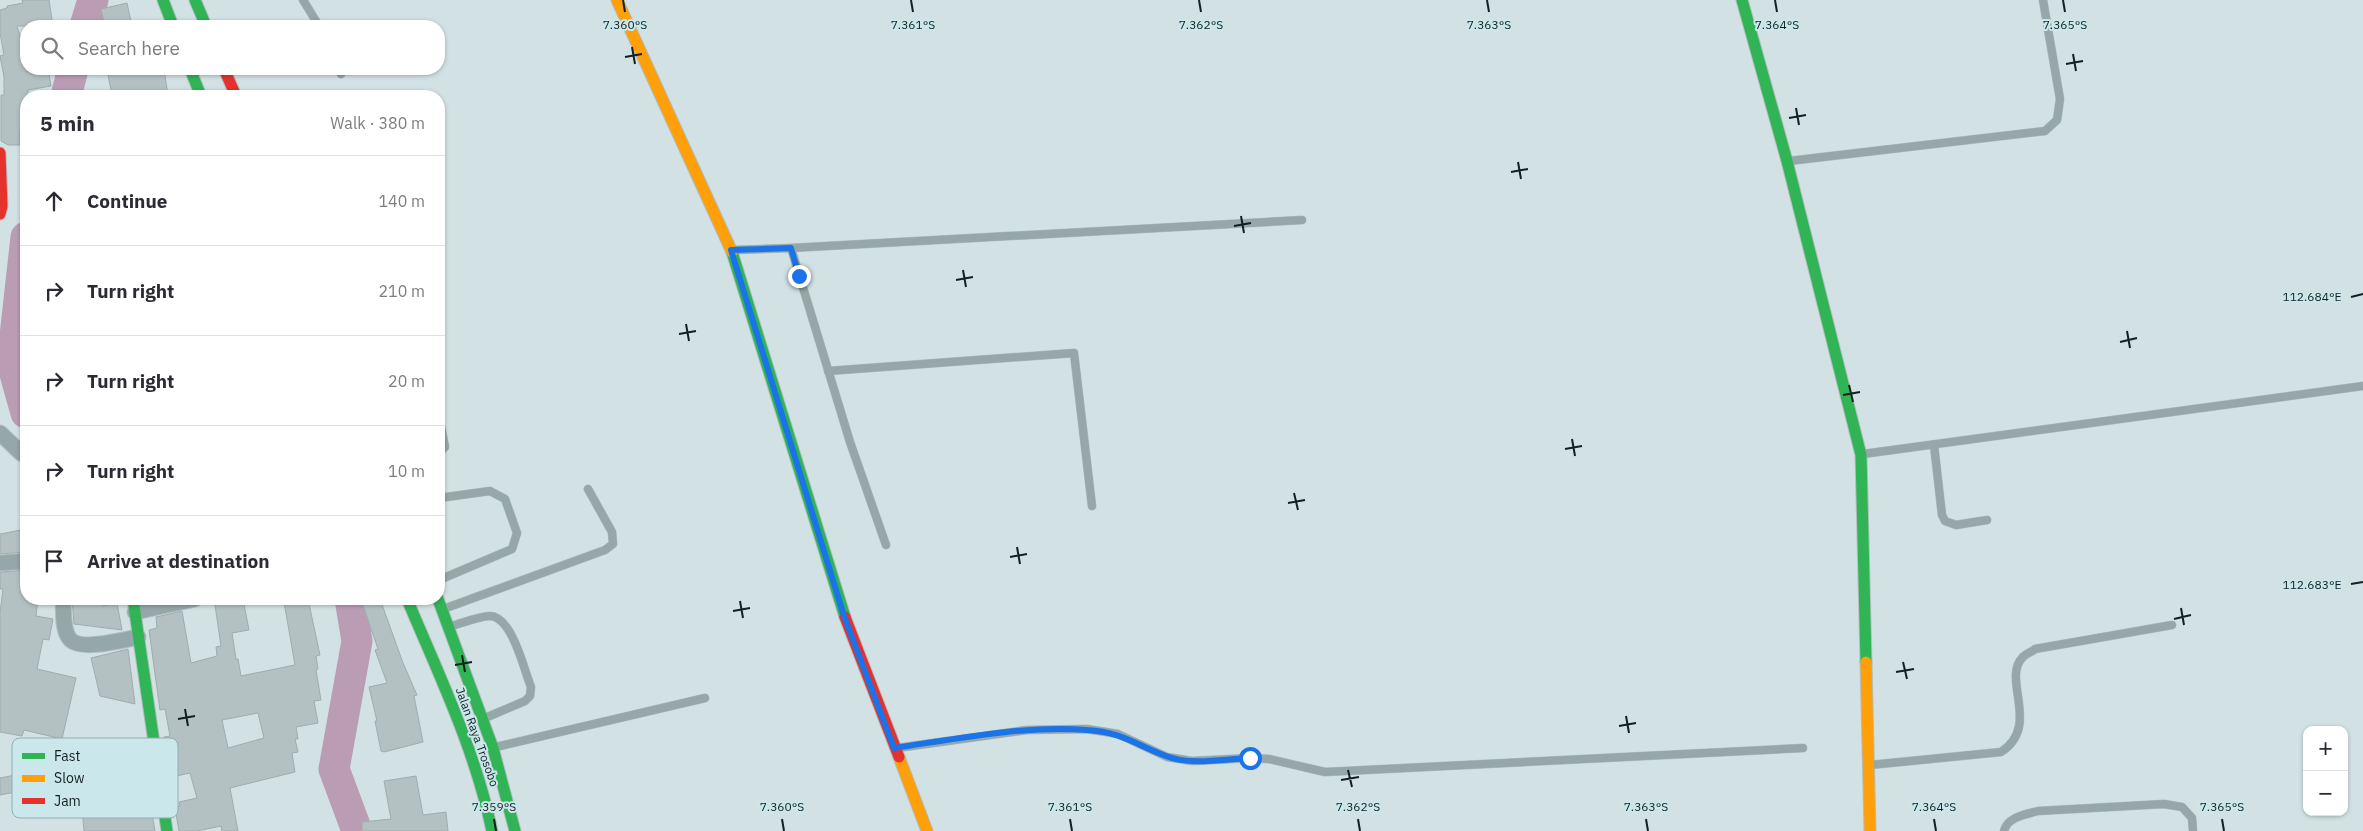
<!DOCTYPE html>
<html lang="en">
<head>
<meta charset="utf-8">
<style>
  body { margin:0; font-family:"IBM Plex Sans",sans-serif; background:#f7f7f7; color:#2b2b33 }
  .controls { position:absolute; right:15px; bottom:15px; display:grid; overflow:hidden; border-radius:10px; box-shadow:0 1px 4px #0004 }
  .controls button { width:45px; height:45px; display:grid; place-items:center; padding:0; border:0; border-bottom:1px solid #e1e1e2; background:#fff; color:#2b2b33; font:25px sans-serif }
  .stop { position:absolute; width:15px; height:15px; margin:-11px; border:4px solid #1a73e8; border-radius:50%; background:#fff }
  .stop.end { background:#1a73e8; border-color:#fff; box-shadow:0 1px 5px #0008 }
  .list { margin:0; padding:0; list-style:none }
  h2 { display:flex; justify-content:space-between; align-items:center; height:65px; margin:0; padding:0 20px; font-size:21px }
  h2 small { font-size:16px; font-weight:400; color:#7c7c81 }
  .list li { display:grid; grid-template-columns:32px 1fr auto; gap:15px; align-items:center; box-sizing:border-box; height:90px; padding:0 20px; border-top:1px solid #e1e1e2 }
  .list b { display:block; font-size:19px; white-space:nowrap }
  .list em { font-size:16px; font-style:normal; color:#7c7c81 }
  .icon { flex:none; width:28px; height:28px; fill:none; stroke:currentColor; stroke-width:2; stroke-linecap:round; stroke-linejoin:round }
  .map { position:relative; flex:none; width:2363px; height:831px; overflow:hidden }
  .search { position:absolute; background:#fff; box-shadow:0 1px 4px #0004; left:20px; top:20px; width:425px; height:55px; display:flex; align-items:center; gap:12px; box-sizing:border-box; padding:0 18px; border-radius:20px; color:#7c7c81; font-size:19px }
  .panel { position:absolute; background:#fff; box-shadow:0 1px 4px #0004; left:20px; top:90px; width:425px; height:515px; border-radius:20px }
  .map>svg:first-child { display:block }
</style>
</head>
<body>
<div class="map">
<svg width="2363" height="831" viewBox="0 0 2363 831">
  <rect width="100%" height="100%" fill="#d2e2e4"/>
  <g fill="none" stroke-linecap="round" stroke-linejoin="round">
    <g stroke="#ba9db4" stroke-width="31">
      <path d="M85 26 93 0"/>
      <path d="M66 96 73 69"/>
      <path d="M26 237 12 363 26 413"/>
      <path d="M350 599 357 641 334 769 357 831"/>
    </g>
  </g>
  <g fill="#b4c1c3" stroke="#9facae" fill-rule="evenodd">
    <path d="M22 0H49L53 26H17L26 56V72L48 69 51 86 28 90 26 114 23 115V131H20V145H8L1 141V95H4V77L0 56 4 55 0 33V10L7 8V6L23 3Z"/>
    <path d="M127 3 132 26H105L101 9Z"/>
    <path d="M107 69H164L168 96H112Z"/>
    <path d="M26 529V552L0 554V534Z"/>
    <path d="M26 570V599H38L36 616 53 619 49 640 43 639 37 669 76 678 62 739 24 730 22 736 0 732V613L3 589H0V572Z"/>
    <path d="M72 599H103V606L117 603 122 630 74 624Z"/>
    <path d="M228 599H243L249 630 232 633 236 659H238L241 676 295 665 284 602 285 599H308L320 655 316 656 318 669 316 670 321 700 314 701 318 723 296 727 298 739H295L298 752 292 753 295 772 230 788 238 831H222L221 826 197 831H179L175 808 180 806 179 802 197 798 190 773 172 777 169 770 164 737 170 736 165 709 160 710 149 630 157 628 156 617 182 611 191 663 217 656 216 647 221 646 215 605 229 603ZM258 713 264 738 228 748 222 720Z"/>
    <path d="M380 599 403 663 417 695 414 696 423 742 384 752 381 751 375 721H377L369 687 387 683 375 650 378 649 363 605Z"/>
    <path d="M128 649 135 704 100 696 91 658Z"/>
    <path d="M141 744 146 775 130 778 136 816 152 813 155 831H84L80 786 38 791V788L0 795V778L36 771 35 765 124 754 105 749 106 746Z"/>
    <path d="M416 776 423 815 446 812 448 831H362V822L391 819 384 781Z"/>
  </g>
  <g fill="none" stroke-linecap="round" stroke-linejoin="round">
    <g stroke="#b1bebf" stroke-width="9">
      <g id="lane">
        <path d="M303 0 319 26"/>
        <path d="M339 69 341 74"/>
        <path d="M1789 161 2045 131 2057 120 2060 99 2043 0"/>
        <path d="M791 248 1302 220"/>
        <path d="M733 250 791 248 850 442 886 545"/>
        <path d="M828 371 1074 353 1092 506"/>
        <path d="M439 417 445 447 439 453"/>
        <path d="M1934 445 1942 515 1945 521 1956 525 1987 520"/>
        <path d="M1863 454 2363 386"/>
        <path d="M439 498 490 491 505 499 517 533 512 549 439 580"/>
        <path d="M446 608 605 550 613 544 612 532 588 489"/>
        <path d="M451 626C463 623 477 617 489 616 512 615 524 670 531 687L530 696 525 701 485 718"/>
        <path d="M496 747 705 698"/>
        <path d="M897 748 1027 730 1087 729 1118 734 1167 757 1192 761 1250 758 1269 759 1325 772 1803 748"/>
        <path d="M1870 765 2001 752C2041 726 2002 680 2022 658 2025 654 2032 652 2035 649L2172 625"/>
        <path d="M2004 831C2007 817 2027 814 2038 811L2164 804 2182 807 2192 818 2193 831"/>
      </g>
    </g>
    <g stroke="#b1bebf" stroke-width="17">
      <g id="street">
        <path d="M0 433 21 453 26 456"/>
        <path d="M0 563 26 561"/>
        <path d="M63 599C64 610 62 628 69 638 78 652 123 640 138 637"/>
        <path d="M135 612 195 599"/>
      </g>
    </g>
    <g stroke="#b1bebf" stroke-width="13">
      <g id="fast">
        <path d="M163 0 173 26"/>
        <path d="M195 0 206 26"/>
        <path d="M1742 0 1787 161 1861 455 1866 662"/>
        <path d="M190 69 201 96"/>
        <path d="M732 252 845 617"/>
        <path d="M133 599 167 831"/>
        <path d="M407 599C439 675 475 749 492 831"/>
        <path d="M438 599 493 748 515 831"/>
      </g>
    </g>
    <g stroke="#b1bebf" stroke-width="13">
      <g id="slow">
        <path d="M617 0 732 252"/>
        <path d="M1866 662 1870 831"/>
        <path d="M899 757 927 831"/>
      </g>
    </g>
    <g stroke="#b1bebf" stroke-width="13">
      <g id="jam">
        <path d="M224 69 236 96"/>
        <path d="M0 153 2 206 0 214"/>
        <path d="M845 617 899 757"/>
      </g>
    </g>
    <use href="#lane" stroke="#96a7aa" stroke-width="8"/>
    <use href="#street" stroke="#96a7aa" stroke-width="15"/>
    <use href="#fast" stroke="#30b455" stroke-width="11"/>
    <use href="#slow" stroke="#ff9f0a" stroke-width="11"/>
    <use href="#jam" stroke="#e5322d" stroke-width="11"/>
  </g>
  <g fill="none" stroke-linecap="round" stroke-linejoin="round">
    <path stroke="#1a73e8" stroke-width="6" d="M799 276 791 248 731 250 844 616 894 748C955 739 1025 725 1087 730 1122 732 1136 745 1166 756 1192 766 1223 759 1250 758"/>
  </g>
  <path fill="none" stroke="#141f21" stroke-width="2" d="M623 0 625 12M911 0 913 12M1199 0 1201 12M1487 0 1489 12M1775 0 1777 12M2063 0 2065 12M632 47 635 64M2073 54 2076 71M625 57 642 54M2066 64 2083 61M1796 108 1799 125M1789 118 1806 115M1518 162 1521 179M1511 172 1528 169M1241 216 1244 233M1234 226 1251 223M963 270 966 287M956 280 973 277M2351 297 2363 294M686 324 689 341M2127 331 2130 348M679 334 696 331M2120 342 2137 338M1849 385 1853 402M1843 395 1860 392M1572 439 1575 456M1565 449 1582 446M1294 493 1298 510M1288 503 1305 500M1017 547 1020 564M1010 557 1027 554M2351 584 2363 582M740 601 743 618M2181 608 2184 625M733 611 750 608M2174 619 2191 615M462 655 465 672M1903 662 1907 679M455 665 472 662M1896 672 1914 669M185 709 188 726M1626 716 1629 733M178 719 195 716M1619 726 1636 723M1348 770 1352 787M1341 780 1359 777M494 819 496 831M782 819 784 831M1070 819 1072 831M1358 819 1360 831M1646 819 1648 831M1934 819 1936 831M2222 819 2224 831"/>
  <g text-anchor="middle" stroke-width="4" stroke-linejoin="round" paint-order="stroke">
    <g font-size="12" fill="#141f21" stroke="#cae8ec">
      <text transform="translate(477 737) rotate(70)" y="4">Jalan Raya Trosobo</text>
    </g>
  </g>
  <rect x="12" y="738" width="166" height="80" rx="8" fill="#cae8ec" stroke="#93acaf" stroke-width="1"/>
  <rect x="22" y="753" width="23" height="6" fill="#30b455"/>
  <rect x="22" y="775" width="23" height="7" fill="#ff9f0a"/>
  <rect x="22" y="798" width="23" height="6" fill="#e5322d"/>
  <g font-size="14" fill="#141f21">
    <text x="54" y="761">Fast</text>
    <text x="54" y="783">Slow</text>
    <text x="54" y="806">Jam</text>
  </g>
  <g font-size="12" text-anchor="middle" fill="#141f21" stroke="#cae8ec" stroke-width="4" stroke-linejoin="round" paint-order="stroke">
    <text x="625" y="29">7.360°S</text>
    <text x="913" y="29">7.361°S</text>
    <text x="1201" y="29">7.362°S</text>
    <text x="1489" y="29">7.363°S</text>
    <text x="1777" y="29">7.364°S</text>
    <text x="2065" y="29">7.365°S</text>
    <text x="2312" y="301">112.684°E</text>
    <text x="2312" y="589">112.683°E</text>
    <text x="494" y="811">7.359°S</text>
    <text x="782" y="811">7.360°S</text>
    <text x="1070" y="811">7.361°S</text>
    <text x="1358" y="811">7.362°S</text>
    <text x="1646" y="811">7.363°S</text>
    <text x="1934" y="811">7.364°S</text>
    <text x="2222" y="811">7.365°S</text>
  </g>
</svg>
<div class="controls">
<button>+</button>
<button>−</button>
</div>
<div class="stop" style="left:1250px;top:758px"></div>
<div class="stop end" style="left:799px;top:276px"></div>
<div class="search"><svg class="icon" aria-label="search" viewBox="0 0 24 24"><circle cx="10" cy="10" r="6"/><path d="M15 15l6 6"/></svg>Search here</div>
<section class="panel">
<h2>5 min<small>Walk · 380 m</small></h2>
<ul class="list">
<li><svg class="icon" aria-label="ahead" viewBox="0 0 24 24"><path d="M12 20V5M6 11l6-6 6 6"/></svg><div><b>Continue</b></div><em>140 m</em></li>
<li><svg class="icon" aria-label="right" viewBox="0 0 24 24"><path d="M7 20v-9h11M14 6l5 5-5 5"/></svg><div><b>Turn right</b></div><em>210 m</em></li>
<li><svg class="icon" aria-label="right" viewBox="0 0 24 24"><path d="M7 20v-9h11M14 6l5 5-5 5"/></svg><div><b>Turn right</b></div><em>20 m</em></li>
<li><svg class="icon" aria-label="right" viewBox="0 0 24 24"><path d="M7 20v-9h11M14 6l5 5-5 5"/></svg><div><b>Turn right</b></div><em>10 m</em></li>
<li><svg class="icon" aria-label="arrive" viewBox="0 0 24 24"><path d="M6 21V4h12l-3 4 3 4H6"/></svg><div><b>Arrive at destination</b></div></li>
</ul>
</section>
</div>
</body>
</html>
